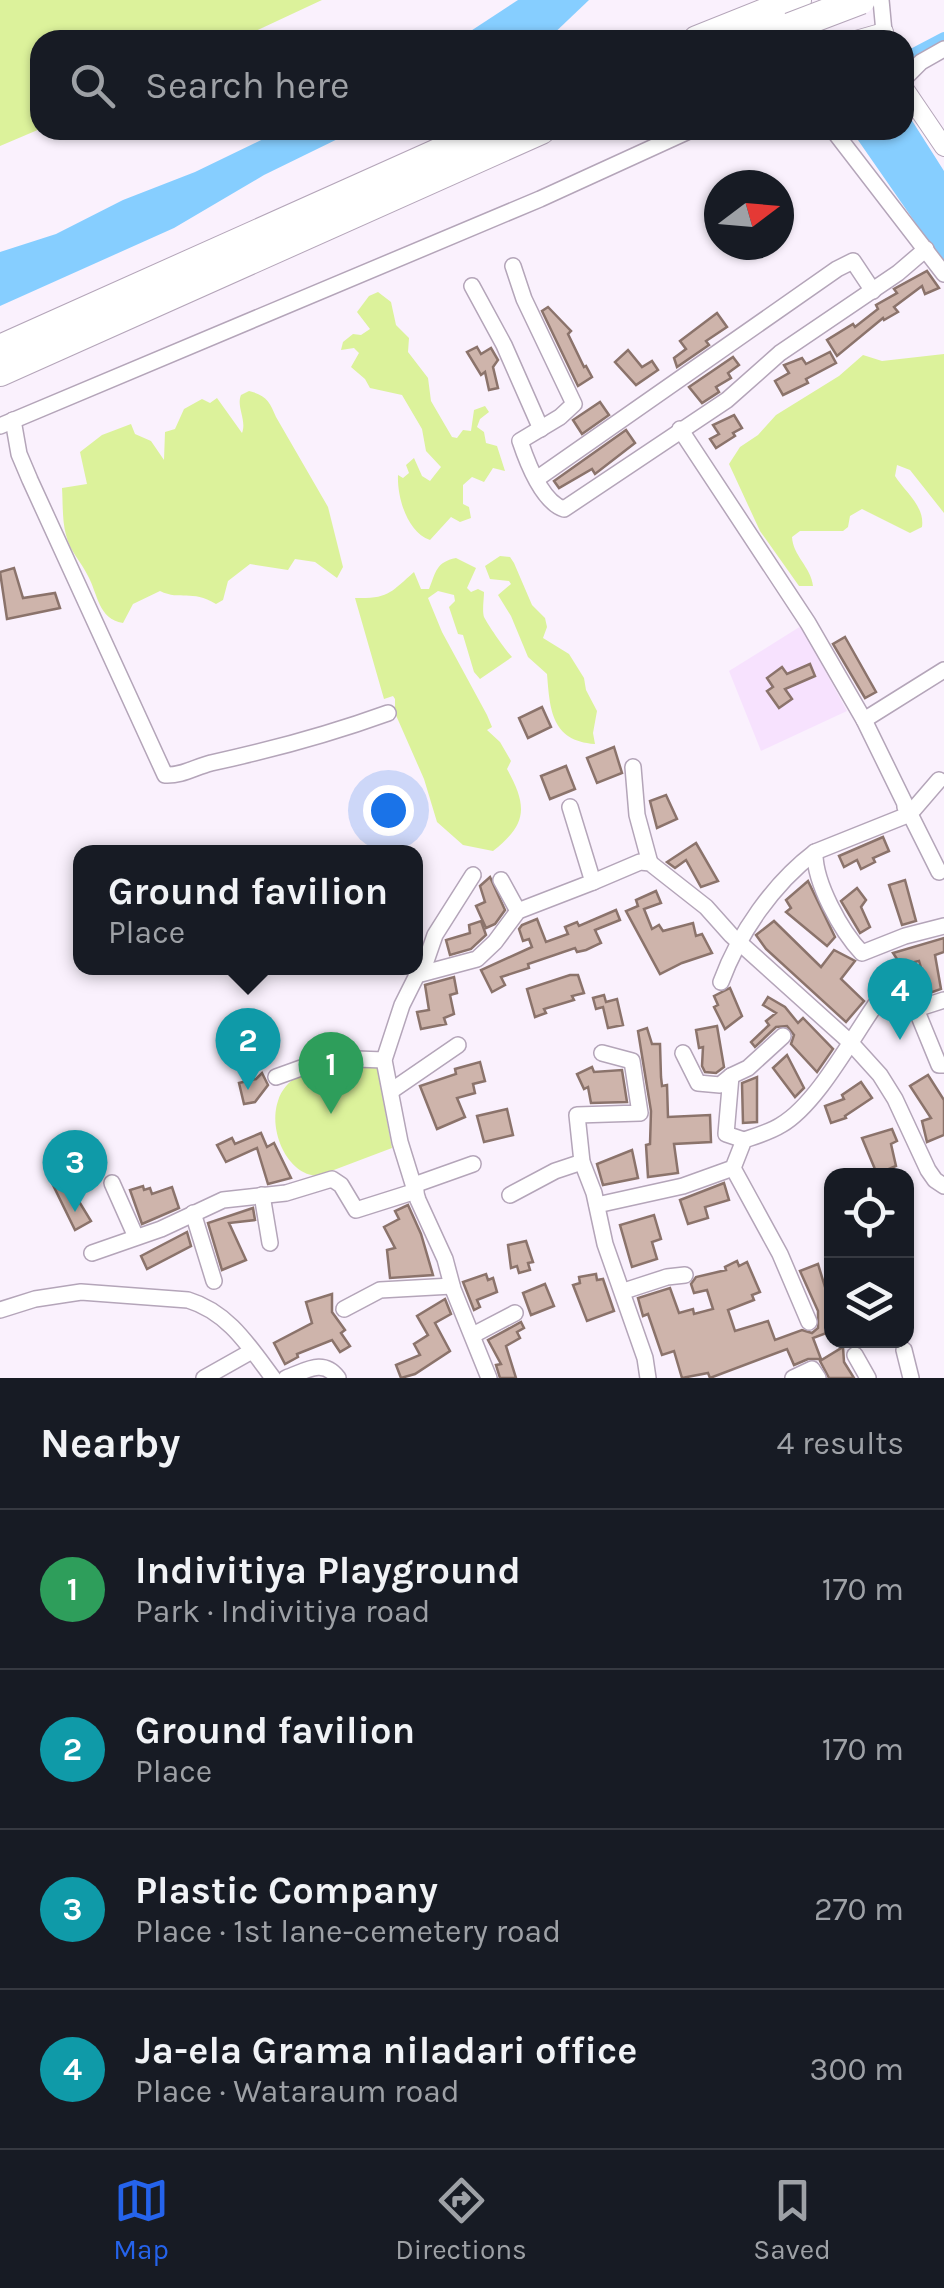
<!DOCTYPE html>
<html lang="en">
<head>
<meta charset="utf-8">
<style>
  body { margin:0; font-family:Karla,sans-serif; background:#242831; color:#f1f3f6 }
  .controls { position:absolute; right:30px; bottom:30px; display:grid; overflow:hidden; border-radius:20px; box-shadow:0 2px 8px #0004 }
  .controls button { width:90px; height:90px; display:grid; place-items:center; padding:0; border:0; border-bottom:2px solid #363941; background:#171b24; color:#f1f3f6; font:50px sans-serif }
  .compass { position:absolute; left:704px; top:170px; width:90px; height:90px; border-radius:50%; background:#171b24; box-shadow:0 2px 8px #0004; rotate:74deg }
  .you { position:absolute; left:388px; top:810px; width:35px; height:35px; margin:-25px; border:8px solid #fff; border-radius:50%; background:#1a73e8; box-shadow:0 0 0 15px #1a73e833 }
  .badge { display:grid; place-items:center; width:65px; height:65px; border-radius:50%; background:#2563eb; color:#fff; font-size:32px; font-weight:700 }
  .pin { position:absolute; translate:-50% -82px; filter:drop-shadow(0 2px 5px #0008) }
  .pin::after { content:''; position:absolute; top:52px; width:35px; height:30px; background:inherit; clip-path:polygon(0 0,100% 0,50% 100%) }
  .popup { position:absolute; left:73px; top:845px; width:350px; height:130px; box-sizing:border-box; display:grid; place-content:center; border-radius:20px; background:#171b24; filter:drop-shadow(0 2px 8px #0005); font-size:32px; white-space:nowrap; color:#9ea1a6 }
  .popup b { font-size:38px; color:#f1f3f6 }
  .popup::after { content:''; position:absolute; left:50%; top:100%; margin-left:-20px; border:20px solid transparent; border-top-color:#171b24 }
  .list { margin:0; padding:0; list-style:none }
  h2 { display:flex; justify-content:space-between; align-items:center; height:130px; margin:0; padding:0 40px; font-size:42px }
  h2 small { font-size:32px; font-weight:400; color:#9ea1a6 }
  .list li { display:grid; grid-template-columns:65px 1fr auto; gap:30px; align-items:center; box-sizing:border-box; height:160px; padding:0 40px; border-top:2px solid #363941 }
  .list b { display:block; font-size:38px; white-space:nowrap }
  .list p { margin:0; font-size:32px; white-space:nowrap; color:#9ea1a6 }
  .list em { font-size:32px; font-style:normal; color:#9ea1a6 }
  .icon { flex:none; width:55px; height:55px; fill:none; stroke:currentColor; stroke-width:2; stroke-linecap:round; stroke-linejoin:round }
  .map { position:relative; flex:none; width:944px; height:1378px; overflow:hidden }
  .search { position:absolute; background:#171b24; box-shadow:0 2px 8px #0004; left:30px; right:30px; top:30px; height:110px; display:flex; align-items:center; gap:25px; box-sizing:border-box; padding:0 35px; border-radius:30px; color:#9ea1a6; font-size:38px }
  .sheet { height:770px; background:#171b24 }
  nav { display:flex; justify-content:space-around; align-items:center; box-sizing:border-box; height:140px; border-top:2px solid #363941; background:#171b24; font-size:28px; color:#9ea1a6 }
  nav a { display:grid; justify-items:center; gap:5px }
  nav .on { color:#2563eb }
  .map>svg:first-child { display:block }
</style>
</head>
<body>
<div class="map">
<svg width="944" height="1378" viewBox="0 0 944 1378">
  <rect width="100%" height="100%" fill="#faf1fd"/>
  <path fill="#f7e2fe" d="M801 626 847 711 761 751 729 671Z"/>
  <g fill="#dcf29b">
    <path d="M0 0H322L236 40H40V129L0 146Z"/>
    <path d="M378 292 391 302 396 325 409 338 408 352 428 378 431 401 452 437 457 438 463 430 471 431 474 410 485 406 489 412 480 419 477 427 484 432 486 443 497 446 505 471 493 468 484 482 472 477 463 485V504L469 507 471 518 460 522 451 517 430 540C407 532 397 497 398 475L403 478 409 473 406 465 414 458 422 476 430 481 441 467 426 451 422 429 402 395 370 388 365 379 351 367 359 353 354 348 341 350 343 342 353 334 361 335 370 329 357 312 369 296Z"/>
    <path d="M944 354V513L910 470 897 465 895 476C905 492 925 506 922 527L910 533 862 509 850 516 848 527 843 531H800L792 537C793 556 811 567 813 586H799L760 531 729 464 740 447 758 435 776 415 839 376 863 355 882 361Z"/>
    <path d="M249 391C266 395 270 402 276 417L328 507 343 567 337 578 315 562 295 559 288 570 250 564 228 581 223 600 216 604C191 589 181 601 160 591L133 604 123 623C98 619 98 594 88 576 81 561 70 552 66 535 62 520 63 503 62 488L87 484 80 452 102 435 131 424 135 434 151 441 164 460 165 432 175 429 184 409 202 399 210 403 217 398 242 433C247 420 236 407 241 395Z"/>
    <path d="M500 556 510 557 514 563 532 605 545 618 547 627 543 638 569 654 584 678 586 690 597 711 593 733 595 744C551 741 550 709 547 674L528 657 511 616 498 595 511 584 509 581 490 579 485 566Z"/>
    <path d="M456 558 476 568 467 588 471 592 478 589 484 592C484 599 482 610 484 617 488 625 506 651 512 657L480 679 474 672 463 635 458 634 449 607 455 601 454 595 438 591 428 598 442 632 487 715 492 727 487 730 500 742 511 761 507 769C528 807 527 824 493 851L463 845 437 822 424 779 395 713V699L393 696 384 699 355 598C389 599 391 592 414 572L421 589H429C436 572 436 562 456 558Z"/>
    <path d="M327 1063 377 1067 392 1148 318 1176C287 1175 268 1130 278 1101 285 1078 307 1071 327 1063Z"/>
  </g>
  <g fill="#86ceff">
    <path d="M518 0H589L547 40H457Z"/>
    <path d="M904 108 944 171V264L851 130H904Z"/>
    <path d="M282 130H356L264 175 174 228 0 306V252L56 234 123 200 195 172Z"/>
  </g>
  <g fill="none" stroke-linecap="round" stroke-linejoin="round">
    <path stroke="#86ceff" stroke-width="12" d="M904 59 944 38"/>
  </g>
  <g fill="#ceb4ab" stroke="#8b736b" stroke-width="2.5">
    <path d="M927 271 939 288 925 294 922 286 894 307 898 312 884 320 883 318 837 356 827 340 853 324 855 327 878 309 876 305 897 293 894 289Z"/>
    <path d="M548 307 571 331 568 334 584 367 586 366 592 377 578 386 542 311Z"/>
    <path d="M717 313 727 327 706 341 709 345 677 367 674 358 686 349 680 341Z"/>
    <path d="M477 347 481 354 491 348 498 360 493 367 498 388 489 390 485 372 481 375 467 352Z"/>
    <path d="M628 350 642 367 652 361 658 370 636 385 615 362Z"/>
    <path d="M830 352 836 363 806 379 808 383 783 395 775 381 789 373 784 365 802 358 806 364Z"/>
    <path d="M733 357 739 365 728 373 731 378 716 387 719 392 702 403 689 387Z"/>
    <path d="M600 402 609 415 582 434 573 420Z"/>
    <path d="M734 415 742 428 733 433 735 436 716 448 710 439 719 434 713 425Z"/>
    <path d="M626 430 635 443 595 474 592 469 559 488 554 481Z"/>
    <path d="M14 568 23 598 55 593 60 608 7 619 0 572Z"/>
    <path d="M845 637 876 692 865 698 833 644Z"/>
    <path d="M810 664 815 676 785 689 792 699 779 708 767 691 773 687 767 678 782 667 787 674Z"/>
    <path d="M542 707 551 727 528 738 519 718Z"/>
    <path d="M614 747 622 773 597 783 587 758Z"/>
    <path d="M566 766 575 789 550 799 541 776Z"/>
    <path d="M666 795 677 819 657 828 650 801Z"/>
    <path d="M883 837 889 851 873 858 875 862 861 869 857 860 844 867 839 856Z"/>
    <path d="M696 843 718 881 701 887 686 860 675 868 667 862Z"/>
    <path d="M490 877 505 910 495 924 486 928 476 906 485 902 480 886Z"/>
    <path d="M905 880 916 921 902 925 889 885Z"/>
    <path d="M808 881 835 937 827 946 786 912 791 908 786 900Z"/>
    <path d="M857 888 866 900 861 907 870 927 860 933 841 901Z"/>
    <path d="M656 891 661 903 644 909 652 929 659 925 663 931 693 923 696 936 702 934 712 953 682 963 660 974 626 911 638 906 636 900Z"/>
    <path d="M616 910 620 920 595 930 601 943 586 950 577 952 575 948 528 964 529 968 501 977 505 985 492 992 481 970 532 947 529 939 523 941 519 929 522 925 537 919 546 942 568 934 565 927 577 922 579 926Z"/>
    <path d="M481 921 486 935 471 949 450 955 446 940 470 933 469 925Z"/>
    <path d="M774 921 821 967 834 950 855 961 841 979 864 1001 846 1022 766 949 756 935Z"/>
    <path d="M944 938V952L935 955 941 989 921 996 919 986 926 985 919 961 901 965 893 953Z"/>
    <path d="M570 975H578L584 993 572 996 574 1000 544 1009 546 1013 535 1017 527 989Z"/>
    <path d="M454 977 457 993 450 995 454 1014 444 1018 446 1024 421 1029 417 1012 429 1010 425 985Z"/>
    <path d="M730 988 742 1016 725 1029 714 1007 718 1005 714 996Z"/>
    <path d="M604 995 606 1002 617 999 623 1025 608 1028 603 1007 596 1009 593 998Z"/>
    <path d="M768 997 785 1007 798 1023 803 1018 833 1049 817 1072 791 1044 794 1035 787 1026 776 1027 755 1047 751 1042 769 1025 766 1021 776 1013 763 1005Z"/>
    <path d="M717 1026 724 1067 716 1073 705 1072 702 1066 703 1047 699 1048 696 1030Z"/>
    <path d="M647 1028 652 1044H660L661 1077 662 1086 667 1085 668 1117 710 1115 711 1142 674 1144 678 1173 648 1177 646 1145 650 1144 651 1111 638 1031Z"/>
    <path d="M787 1055 804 1088 795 1097 773 1068Z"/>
    <path d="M480 1062 485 1081 473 1084 475 1093 457 1098 465 1117 437 1129 420 1086 456 1074 455 1069Z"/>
    <path d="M592 1067 594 1072 622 1070 627 1102 591 1103 588 1087 584 1089 577 1074Z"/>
    <path d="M262 1073 268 1085 255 1102 244 1104 239 1083 256 1079Z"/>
    <path d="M928 1075 944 1100V1135L927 1142 922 1121 931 1118 910 1086Z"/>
    <path d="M757 1077V1122L743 1123 742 1083Z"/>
    <path d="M861 1082 872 1098 845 1116 846 1118 831 1123 825 1106 844 1099 842 1095Z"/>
    <path d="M507 1109 513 1135 484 1142 477 1116Z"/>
    <path d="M892 1129 897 1141 891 1144 896 1166 877 1174 862 1138Z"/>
    <path d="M261 1133 267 1147 274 1143 291 1178 268 1184 257 1148 226 1162 217 1145 232 1138 235 1144Z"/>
    <path d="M632 1150 638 1178 603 1185 597 1164Z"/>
    <path d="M86 1164 96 1183 75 1195 91 1221 75 1230 52 1183Z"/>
    <path d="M724 1183 729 1200 705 1207 708 1218 688 1224 680 1200Z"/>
    <path d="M143 1186 144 1190 150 1188 152 1194 172 1187 179 1208 142 1224 130 1190Z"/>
    <path d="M408 1205 421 1234 433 1275 390 1278 387 1250 395 1248 384 1227 399 1219 395 1211Z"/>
    <path d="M253 1208 255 1220 229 1223 246 1260 222 1270 208 1223Z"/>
    <path d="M654 1215 661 1239 652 1242 657 1259 632 1267 620 1225Z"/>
    <path d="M187 1232 191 1246 147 1269 141 1256Z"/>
    <path d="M526 1241 533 1262 528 1263 530 1270 519 1273 517 1266 511 1268 508 1245Z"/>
    <path d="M737 1261 739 1266 747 1262 760 1292 752 1295 754 1300 728 1310 735 1331 768 1321 775 1340 802 1330 812 1333 818 1328V1311L800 1271 818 1264 832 1310V1331L813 1338 821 1359H808L794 1365 787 1349 710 1378 708 1373 682 1378 674 1351 662 1355 648 1314 643 1316 638 1298 670 1288 679 1313 693 1309 694 1314 713 1309 707 1290 694 1293 691 1284 696 1277 726 1270 725 1267Z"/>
    <path d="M486 1274 488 1280 493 1278 497 1292 477 1300 480 1307 474 1310 463 1282Z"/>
    <path d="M596 1274 597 1280 603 1279 614 1311 587 1321 573 1285 580 1283 579 1277Z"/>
    <path d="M545 1284 554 1306 531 1315 523 1293Z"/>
    <path d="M332 1294V1312L345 1330 341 1333 350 1346 340 1352 332 1340 297 1354 298 1357 285 1364 274 1343 312 1323 306 1302Z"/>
    <path d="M445 1299 451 1314 435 1323 450 1351 415 1374 401 1378 396 1365 420 1355 414 1344 428 1335 417 1316Z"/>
    <path d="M521 1322 524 1328 517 1332 520 1338 506 1346 516 1378H500L496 1365 501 1364 488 1340Z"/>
    <path d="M843 1347 844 1362 854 1378H829L820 1361Z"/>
  </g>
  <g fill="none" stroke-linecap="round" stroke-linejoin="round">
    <g stroke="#b4a5b9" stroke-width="18">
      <g id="minor">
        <path d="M881 0 884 32"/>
        <path d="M904 79 921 62 944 49"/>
        <path d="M833 130 944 274"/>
        <path d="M513 266 524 299 574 404 560 417 520 441C527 462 542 502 564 509L727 400 780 353 898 273 926 249"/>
        <path d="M472 286 504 345 541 429"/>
        <path d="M13 420 19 454 30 480 165 775C182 776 195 767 211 763 271 750 330 734 388 713"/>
        <path d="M0 426 540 199 691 130"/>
        <path d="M680 429 808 623 864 720 910 814 815 852C814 882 841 931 862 953L905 936 944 926"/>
        <path d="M538 478 837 269 853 261 873 291"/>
        <path d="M864 720 944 670"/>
        <path d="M633 767 637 815 650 863"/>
        <path d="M905 807 914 809 939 780"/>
        <path d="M910 814 939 872"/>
        <path d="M501 880 518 911"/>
        <path d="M593 882 640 862 650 863 706 907 731 935 851 1043 880 1075 895 1099 928 1170 935 1180 944 1186"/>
        <path d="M417 975 425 964 435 935 473 875"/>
        <path d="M721 982C739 933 773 884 815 852"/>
        <path d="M944 1000 916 1009 939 1065H944"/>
        <path d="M602 1053 632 1061 640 1113 577 1115 582 1162 594 1193 605 1244 645 1358 648 1378"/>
        <path d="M683 1053 698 1083 720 1085 731 1076 726 1134 744 1140"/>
        <path d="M731 1076 748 1068 783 1036"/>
        <path d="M276 1077 329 1058 384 1060"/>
        <path d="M391 1091 458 1045"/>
        <path d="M733 1168 780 1254 809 1322"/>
        <path d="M112 1183 136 1237"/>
        <path d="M414 1185 473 1164"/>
        <path d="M262 1195 270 1243"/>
        <path d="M510 1195 555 1171 582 1162"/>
        <path d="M597 1205 683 1186 733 1168 744 1140C756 1136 770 1132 781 1125 819 1103 856 1030 883 994L916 1009"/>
        <path d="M193 1213 214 1281"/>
        <path d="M92 1253 161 1229 223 1200 286 1193 332 1179 341 1185 356 1210 416 1191"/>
        <path d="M624 1291 667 1277 685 1275"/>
        <path d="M344 1309 380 1290 452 1286"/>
        <path d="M0 1310 35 1299 81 1292 188 1300C228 1312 249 1346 273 1378"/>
        <path d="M473 1335 515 1313"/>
        <path d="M904 1350 911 1378"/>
        <path d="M855 1355 868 1378"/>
        <path d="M204 1378 252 1351"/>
        <path d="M286 1378C306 1371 323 1358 338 1378"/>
        <path d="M489 1378 453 1289 445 1259 418 1200 400 1142 384 1060 402 1005 417 975 477 959 495 942 518 911 593 882 570 807"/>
        <path d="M793 1378 812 1369 818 1378"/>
      </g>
    </g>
    <g stroke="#b4a5b9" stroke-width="20">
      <g id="tertiary">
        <path d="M856 40 884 32 886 40"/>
        <path d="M904 88 944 147"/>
      </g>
    </g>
    <g stroke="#b4a5b9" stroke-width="30">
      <g id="motorway">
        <path d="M697 40 797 0"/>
        <path d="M758 40 790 27"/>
        <path d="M0 349 489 130"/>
        <path d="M0 372 541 130"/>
      </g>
    </g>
    <use href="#minor" stroke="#fff" stroke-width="15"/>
    <use href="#tertiary" stroke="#fff" stroke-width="18"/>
    <use href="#motorway" stroke="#fff" stroke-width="28"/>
    <g stroke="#b4a5b9" stroke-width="30" stroke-linecap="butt">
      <path id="motorway-bridge" d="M790 27 861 0"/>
    </g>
    <use href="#motorway-bridge" stroke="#fff" stroke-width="28"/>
  </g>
</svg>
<div class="controls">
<button><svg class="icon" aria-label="locate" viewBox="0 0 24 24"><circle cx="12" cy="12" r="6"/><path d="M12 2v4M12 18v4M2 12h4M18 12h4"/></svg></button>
<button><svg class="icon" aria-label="layers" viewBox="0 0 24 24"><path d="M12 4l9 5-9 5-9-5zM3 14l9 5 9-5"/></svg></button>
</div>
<svg class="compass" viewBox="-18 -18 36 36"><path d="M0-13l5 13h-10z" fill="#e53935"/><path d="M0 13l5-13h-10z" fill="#9ea1a6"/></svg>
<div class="you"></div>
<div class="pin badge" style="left:331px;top:1114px;background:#2e9e5b">1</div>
<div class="pin badge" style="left:248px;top:1090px;background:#0f9aa8">2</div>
<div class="popup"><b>Ground favilion</b>Place</div>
<div class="pin badge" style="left:75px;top:1212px;background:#0f9aa8">3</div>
<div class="pin badge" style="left:900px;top:1040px;background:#0f9aa8">4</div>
<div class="search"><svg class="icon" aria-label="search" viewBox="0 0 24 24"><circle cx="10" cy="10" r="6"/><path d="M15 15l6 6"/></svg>Search here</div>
</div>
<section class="sheet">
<h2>Nearby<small>4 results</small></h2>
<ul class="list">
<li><span class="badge" style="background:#2e9e5b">1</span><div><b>Indivitiya Playground</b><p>Park · Indivitiya road</p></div><em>170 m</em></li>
<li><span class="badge" style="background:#0f9aa8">2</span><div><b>Ground favilion</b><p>Place</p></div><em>170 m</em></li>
<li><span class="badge" style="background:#0f9aa8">3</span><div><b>Plastic Company</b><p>Place · 1st lane-cemetery road</p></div><em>270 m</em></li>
<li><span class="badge" style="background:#0f9aa8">4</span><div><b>Ja-ela Grama niladari office</b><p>Place · Wataraum road</p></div><em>300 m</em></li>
</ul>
</section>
<nav>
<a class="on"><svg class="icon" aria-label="map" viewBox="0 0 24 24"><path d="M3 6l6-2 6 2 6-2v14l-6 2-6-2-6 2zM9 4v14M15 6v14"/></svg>Map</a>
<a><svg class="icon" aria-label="directions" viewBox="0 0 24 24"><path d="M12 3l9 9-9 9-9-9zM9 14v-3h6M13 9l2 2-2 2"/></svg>Directions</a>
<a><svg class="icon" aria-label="saved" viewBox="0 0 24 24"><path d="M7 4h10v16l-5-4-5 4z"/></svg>Saved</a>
</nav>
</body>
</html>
